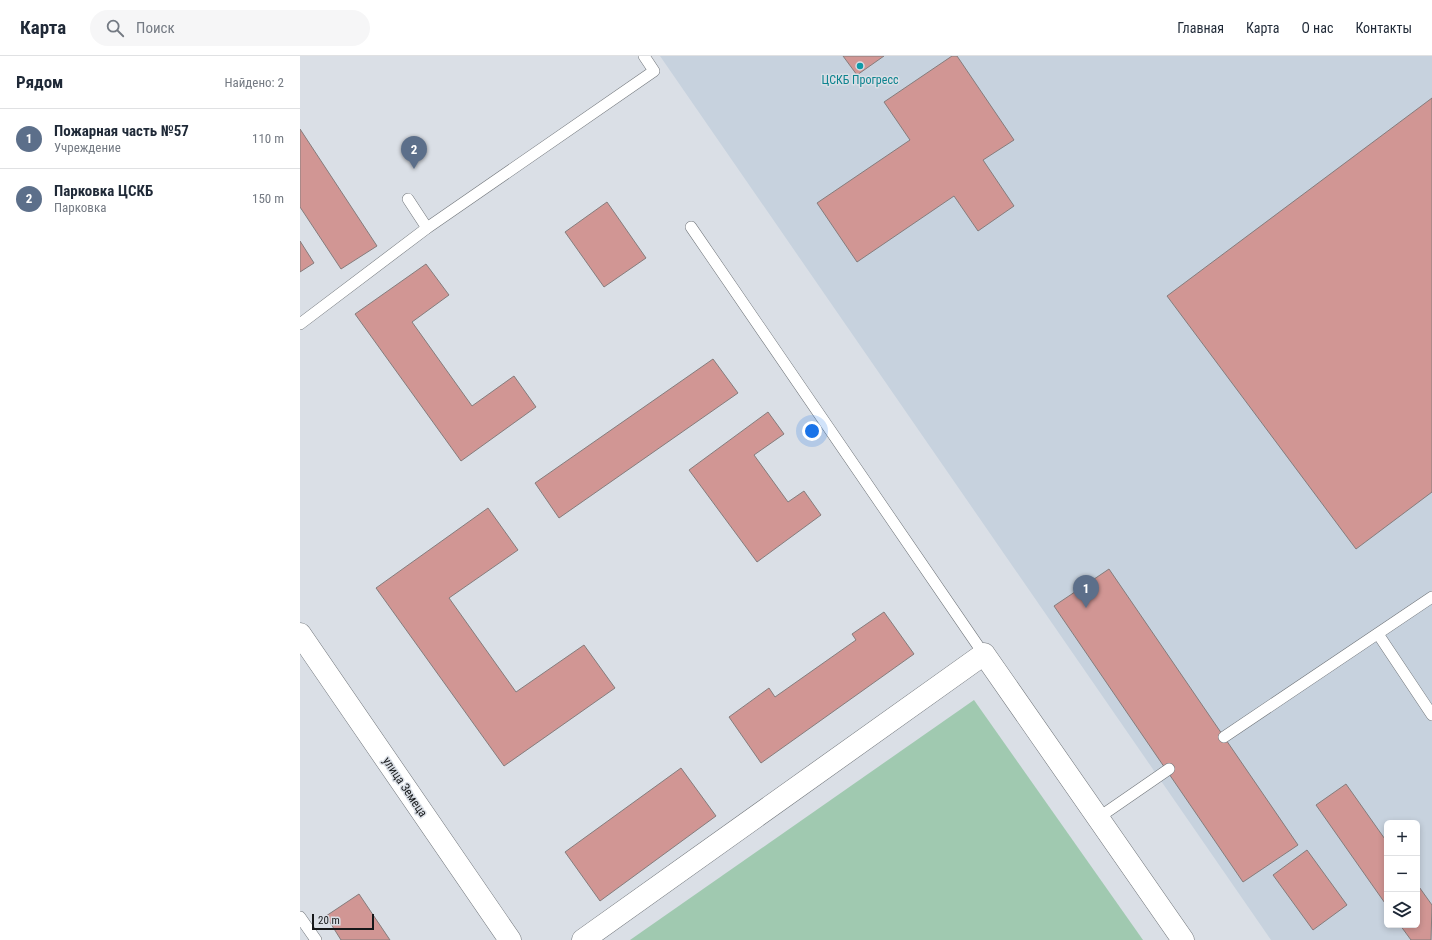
<!DOCTYPE html>
<html lang="ru">
<head>
<meta charset="utf-8">
<style>
  body { margin:0; font-family:"Roboto Condensed",sans-serif; background:#f6f6f7; color:#1f2937 }
  .controls { position:absolute; right:12px; bottom:12px; display:grid; overflow:hidden; border-radius:6px; box-shadow:0 2px 6px #0003 }
  .controls button { width:36px; height:36px; display:grid; place-items:center; padding:0; border:0; border-bottom:1px solid #e0e1e3; background:#fff; color:#1f2937; font:20px sans-serif }
  .scale { position:absolute; left:12px; bottom:10px; width:62px; box-sizing:border-box; padding-left:4px; border:2px solid #16181a; border-top:0; font-size:11px; line-height:14px; white-space:nowrap; color:#16181a; -webkit-text-stroke:3px #dadfe6; paint-order:stroke }
  .you { position:absolute; left:512px; top:375px; width:14px; height:14px; margin:-10px; border:3px solid #fff; border-radius:50%; background:#1a73e8; box-shadow:0 0 0 6px #1a73e833 }
  .badge { display:grid; place-items:center; width:26px; height:26px; border-radius:50%; background:#8f5c0b; color:#fff; font-size:13px; font-weight:700 }
  .pin { position:absolute; translate:-50% -33px; filter:drop-shadow(0 1px 2px #0008) }
  .pin::after { content:''; position:absolute; top:21px; width:14px; height:12px; background:inherit; clip-path:polygon(0 0,100% 0,50% 100%) }
  .list { margin:0; padding:0; list-style:none }
  h2 { display:flex; justify-content:space-between; align-items:center; height:52px; margin:0; padding:0 16px; font-size:17px }
  h2 small { font-size:13px; font-weight:400; color:#747a83 }
  .list li { display:grid; grid-template-columns:26px 1fr auto; gap:12px; align-items:center; box-sizing:border-box; height:60px; padding:0 16px; border-top:1px solid #e0e1e3 }
  .list b { display:block; font-size:15px; white-space:nowrap }
  .list p { margin:0; font-size:13px; white-space:nowrap; color:#747a83 }
  .list em { font-size:13px; font-style:normal; color:#747a83 }
  .icon { flex:none; width:22px; height:22px; fill:none; stroke:currentColor; stroke-width:2; stroke-linecap:round; stroke-linejoin:round }
  .map { position:relative; flex:none; width:1132px; height:884px; overflow:hidden }
  header { display:flex; align-items:center; gap:24px; box-sizing:border-box; height:56px; padding:0 20px; background:#fff; border-bottom:1px solid #e0e1e3 }
  header strong { font-size:19px }
  nav { display:flex; gap:22px; margin-inline-start:auto; font-size:14px }
  .search { width:280px; height:36px; background:#f6f6f7; display:flex; align-items:center; gap:10px; box-sizing:border-box; padding:0 14px; border-radius:22px; color:#747a83; font-size:15px }
  main { display:flex }
  aside { flex:1; background:#fff }
  .map>svg:first-child { display:block }
</style>
</head>
<body>
<header>
<strong>Карта</strong>
<div class="search"><svg class="icon" aria-label="search" viewBox="0 0 24 24"><circle cx="10" cy="10" r="6"/><path d="M15 15l6 6"/></svg>Поиск</div>
<nav><a>Главная</a><a>Карта</a><a>О нас</a><a>Контакты</a></nav>
</header>
<main>
<aside>
<h2>Рядом<small>Найдено: 2</small></h2>
<ul class="list">
<li><span class="badge" style="background:#5c6f8a">1</span><div><b>Пожарная часть №57</b><p>Учреждение</p></div><em>110 m</em></li>
<li><span class="badge" style="background:#5c6f8a">2</span><div><b>Парковка ЦСКБ</b><p>Парковка</p></div><em>150 m</em></li>
</ul>
</aside>
<div class="map">
<svg width="1132" height="884" viewBox="0 0 1132 884">
  <rect width="100%" height="100%" fill="#dadfe6"/>
  <path fill="#c7d2de" fill-rule="evenodd" d="M360 0H1132V884H971ZM1087 767H1117V869H1087Z"/>
  <path fill="#a0c9b0" d="M674 644 843 884H330Z"/>
  <g fill="#d19694" stroke="#857c7c">
    <path d="M543 0H584L557 19Z"/>
    <path d="M652 0H657L714 84 683 104 714 150 678 175 654 140 557 206 517 147 610 84 584 46Z"/>
    <path d="M1132 42V436L1056 493 867 240Z"/>
    <path d="M0 73 77 190 41 213 0 151Z"/>
    <path d="M307 146 346 202 304 231 265 176Z"/>
    <path d="M0 185 14 207 0 216Z"/>
    <path d="M126 208 149 239 112 266 172 350 214 320 236 351 161 405 55 258Z"/>
    <path d="M413 303 438 337 259 462 235 427Z"/>
    <path d="M468 356 484 378 454 399 488 446 504 435 521 459 457 506 389 414Z"/>
    <path d="M188 452 218 494 149 542 216 636 284 589 315 632 204 710 76 532Z"/>
    <path d="M809 513 998 789 943 826 754 550Z"/>
    <path d="M584 556 614 598 461 707 429 661 469 632 475 641 556 584 552 578Z"/>
    <path d="M381 712 416 760 300 845 265 796Z"/>
    <path d="M1046 728 1087 786V850L1016 749Z"/>
    <path d="M1007 794 1047 849 1013 874 973 819Z"/>
    <path d="M1117 828 1132 849 1131 884H1111L1100 869H1117Z"/>
    <path d="M59 838 90 884H41L26 860Z"/>
  </g>
  <g fill="none" stroke-linecap="round" stroke-linejoin="round">
    <g stroke="#70757a" stroke-width="12">
      <g id="service">
        <path d="M108 143 127 172"/>
        <path d="M391 171 685 600"/>
        <path d="M0 268 127 172 354 15 344 0"/>
        <path d="M1078 578 1132 659"/>
        <path d="M924 681 1132 541"/>
        <path d="M798 762 869 713"/>
        <path d="M0 861 16 884"/>
      </g>
    </g>
    <g stroke="#70757a" stroke-width="23">
      <g id="minor">
        <path d="M0 578 210 884"/>
        <path d="M283 884 684 598 883 884"/>
      </g>
    </g>
    <use href="#service" stroke="#fff" stroke-width="11"/>
    <use href="#minor" stroke="#fff" stroke-width="22"/>
  </g>
  <circle fill="#0f9aa8" stroke="#dadfe6" stroke-width="1.5" cx="560" cy="10" r="4"/>
  <g text-anchor="middle" stroke-width="3" stroke-linejoin="round" paint-order="stroke">
    <g font-size="12" fill="#0d838f" stroke="#dadfe6">
      <text x="560" y="28">ЦСКБ Прогресс</text>
    </g>
    <g font-size="12" fill="#16181a" stroke="#dadfe6">
      <text transform="translate(105 731) rotate(56)" y="4">улица Земеца</text>
    </g>
  </g>
</svg>
<div class="controls">
<button>+</button>
<button>−</button>
<button><svg class="icon" aria-label="layers" viewBox="0 0 24 24"><path d="M12 4l9 5-9 5-9-5zM3 14l9 5 9-5"/></svg></button>
</div>
<div class="scale">20 m</div>
<div class="you"></div>
<div class="pin badge" style="left:786px;top:552px;background:#5c6f8a">1</div>
<div class="pin badge" style="left:114px;top:113px;background:#5c6f8a">2</div>
</div>
</main>
</body>
</html>
